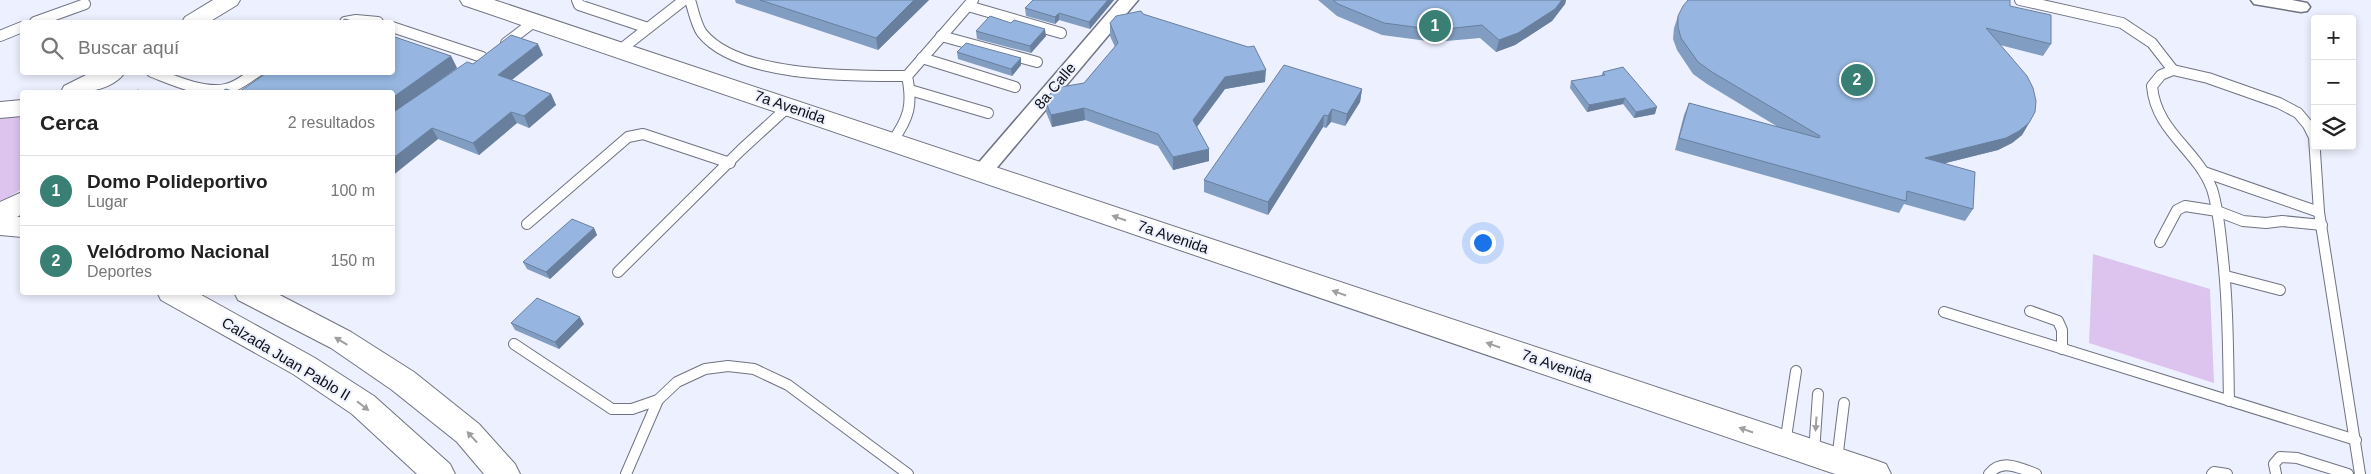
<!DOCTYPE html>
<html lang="es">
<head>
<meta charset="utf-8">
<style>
  body { margin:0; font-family:Helvetica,sans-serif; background:#f2f2f2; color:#222 }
  .controls { position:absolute; right:15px; top:15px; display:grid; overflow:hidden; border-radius:5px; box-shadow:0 2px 8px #0003 }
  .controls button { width:45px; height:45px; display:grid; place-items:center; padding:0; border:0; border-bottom:1px solid #e0e0e0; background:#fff; color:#222; font:25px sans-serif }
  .you { position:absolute; left:1482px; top:242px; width:18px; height:18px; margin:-12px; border:4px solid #fff; border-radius:50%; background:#1a73e8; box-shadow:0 0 0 8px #1a73e833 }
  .badge { display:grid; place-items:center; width:32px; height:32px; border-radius:50%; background:#3a7f74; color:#fff; font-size:16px; font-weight:700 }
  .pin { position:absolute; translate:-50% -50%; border:2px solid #fff; box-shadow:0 1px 5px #0006 }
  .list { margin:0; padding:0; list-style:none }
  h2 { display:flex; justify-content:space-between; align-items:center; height:65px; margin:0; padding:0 20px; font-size:21px }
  h2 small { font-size:16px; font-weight:400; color:#767676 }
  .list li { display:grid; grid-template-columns:32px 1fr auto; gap:15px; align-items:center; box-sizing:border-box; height:70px; padding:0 20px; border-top:1px solid #e0e0e0 }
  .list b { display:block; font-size:19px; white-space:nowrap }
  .list p { margin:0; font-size:16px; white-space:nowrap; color:#767676 }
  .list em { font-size:16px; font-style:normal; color:#767676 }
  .icon { flex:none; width:28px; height:28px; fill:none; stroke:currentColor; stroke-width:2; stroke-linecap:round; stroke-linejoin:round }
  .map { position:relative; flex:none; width:2371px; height:474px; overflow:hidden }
  .search { position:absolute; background:#fff; box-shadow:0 2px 8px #0003; left:20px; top:20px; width:375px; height:55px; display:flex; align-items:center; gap:12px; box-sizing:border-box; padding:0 18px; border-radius:5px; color:#767676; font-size:19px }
  .panel { position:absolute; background:#fff; box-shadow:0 2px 8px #0003; left:20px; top:90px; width:375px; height:205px; border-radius:5px }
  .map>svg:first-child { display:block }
</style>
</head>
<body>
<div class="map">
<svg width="2371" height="474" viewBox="0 0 2371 474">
  <rect width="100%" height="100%" fill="#edf0fe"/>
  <g fill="#ddc4ee">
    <path d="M8 115 22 116V189L0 202V117Z"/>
    <path d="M2093 254 2210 289 2214 383 2089 343Z"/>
  </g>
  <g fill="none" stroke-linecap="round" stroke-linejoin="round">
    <g stroke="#6f7382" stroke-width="12">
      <g id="service">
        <path d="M577 0 579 5 648 28"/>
        <path d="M690 0C693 9 696 25 702 33 738 78 853 76 907 76"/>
        <path d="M2020 0 2122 23 2152 43 2173 70"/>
        <path d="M968 6 1061 33"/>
        <path d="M35 22 85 4"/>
        <path d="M345 22 356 20 378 22"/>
        <path d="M392 27 482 57"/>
        <path d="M0 36 22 27"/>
        <path d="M941 36 1037 62"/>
        <path d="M506 43 535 21"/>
        <path d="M620 50 684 0"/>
        <path d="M922 58 1015 87"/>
        <path d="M152 72C173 80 203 94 226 89 237 87 247 78 257 72"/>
        <path d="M910 90 988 113"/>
        <path d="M892 142C909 118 913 105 907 76L973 0"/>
        <path d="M2204 172 2319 212"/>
        <path d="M527 224 628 137 643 134 730 163"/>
        <path d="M2160 242 2177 210 2185 206 2217 211 2243 221 2266 223 2282 221 2322 225"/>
        <path d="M618 272 741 150 788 107"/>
        <path d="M2226 276 2280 290"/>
        <path d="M2030 311 2058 321 2062 330V349"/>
        <path d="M1944 312 2356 440"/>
        <path d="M514 344 612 409H632L658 400 677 382 705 369 728 366 754 369 788 385 908 474"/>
        <path d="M2229 401C2228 350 2228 299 2222 249 2220 229 2218 208 2212 189 2197 149 2156 132 2152 86L2161 75 2173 70 2208 78 2279 103 2298 113 2308 125 2314 137 2319 212 2360 474"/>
        <path d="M1785 444 1796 371"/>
        <path d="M1814 453 1818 394"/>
        <path d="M1837 460 1844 403"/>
        <path d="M626 474 658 400"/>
        <path d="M1989 474C2002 458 2020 468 2036 474"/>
        <path d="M2212 474 2214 472 2227 474"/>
        <path d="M2276 474 2274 464 2280 457 2297 458 2348 474"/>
      </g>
    </g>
    <g stroke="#6f7382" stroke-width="3">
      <g id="minor">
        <path d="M1119 0H1138L989 177 982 179 975 177 972 172 975 167Z"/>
        <path d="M2251 0H2292L2307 3 2310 7 2307 11 2301 12 2260 5 2254 4Z"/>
      </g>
    </g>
    <g stroke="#6f7382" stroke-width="2">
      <g id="secondary">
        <path d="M213 0H240L237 5 209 22H182L185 17Z"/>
        <path d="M460 0H494L1875 460 1886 464 1891 474H1835L463 5Z"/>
        <path d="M92 72H125C113 91 80 94 61 92L64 86Z"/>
        <path d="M22 100V116L0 118V102Z"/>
        <path d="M22 192V214L17 217H22V237L0 235V202Z"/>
        <path d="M157 292H196L315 358 374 396 450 464 455 474H417L352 414 293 374 161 300Z"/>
        <path d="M234 292H274L351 332 414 372 479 424 515 464 520 474H484L457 442 392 390 331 348 238 300Z"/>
      </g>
    </g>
    <use href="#service" stroke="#fff" stroke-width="10"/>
    <use href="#minor" fill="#fff" fill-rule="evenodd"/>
    <use href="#secondary" fill="#fff" fill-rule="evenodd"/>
  </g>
  <g fill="#819dc2">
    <path d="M735 0H929L878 50 736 3Z"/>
    <path d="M1033 0H1114L1090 29 1059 20 1055 24 1026 16 1025 8Z"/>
    <path d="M1318 0H1566L1565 4 1552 21 1515 45 1496 52 1480 38 1435 42 1382 35 1337 16Z"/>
    <path d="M2010 6 2051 44 2043 56 2000 45 2029 123 2022 135 2012 143 1998 150 1945 163 1973 209 1965 221 1904 204 1899 213 1675 150 1684 115 1689 103 1778 127 1707 84 1693 74 1677 50 1673 39 1674 28 1678 16Z"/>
    <path d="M1143 14 1265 82 1225 89 1197 127 1209 161 1173 170 1158 146 1085 120 1052 127 1046 112 1045 100 1084 83 1115 47 1110 36V23Z"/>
    <path d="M1011 23 1046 36 1031 53 977 39 976 31Z"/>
    <path d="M957 52 1021 65 1012 76 958 59Z"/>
    <path d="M543 55 512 80 551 94 556 105 529 128 517 123 479 155 438 139 392 176V92L451 56 457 68 426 90 473 64Z"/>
    <path d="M1603 72 1655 114 1634 118 1623 104 1587 112 1570 88 1571 81 1601 76Z"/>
    <path d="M1362 89 1360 102 1345 126 1331 122 1326 128 1323 127 1268 215 1204 192V180Z"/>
    <path d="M594 228 597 235 550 279 527 269 523 262Z"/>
    <path d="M511 323 584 324 559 349 515 330Z"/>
  </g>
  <g fill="#697f9e">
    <path d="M914 0H929L878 50 876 38Z"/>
    <path d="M1108 0H1114L1090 29 1089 22Z"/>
    <path d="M1562 0H1566L1565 4 1552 21 1515 45 1496 52 1499 40Z"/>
    <path d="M1059 13V20L1055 24V17Z"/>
    <path d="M1045 29 1046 36 1031 53 1030 46Z"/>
    <path d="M538 44 543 55 504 86 498 75Z"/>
    <path d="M451 56 457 68 392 114V98Z"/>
    <path d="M1021 58V65L1012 76 1011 69Z"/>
    <path d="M1266 70 1265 82 1225 89 1193 132V120L1225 77Z"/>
    <path d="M1362 89 1360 102 1345 126 1347 114Z"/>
    <path d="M551 94 556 105 529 128 524 116Z"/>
    <path d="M1625 98 1623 104 1587 112 1589 105Z"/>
    <path d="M1657 107 1655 114 1634 118 1636 112Z"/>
    <path d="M1084 108 1085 120 1052 127 1051 115Z"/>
    <path d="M1332 109 1331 122 1326 128 1328 116Z"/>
    <path d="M511 112 517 123 479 155 473 143Z"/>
    <path d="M1324 115 1323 127 1268 215V202Z"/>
    <path d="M2029 123 2022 135 2012 143 1998 150 1918 170 1925 158Z"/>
    <path d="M432 128 438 139 392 176V159Z"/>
    <path d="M1209 149V161L1173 170V157Z"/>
    <path d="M594 228 597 235 550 279 546 272Z"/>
    <path d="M580 317 584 324 559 349 555 342Z"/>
  </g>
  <g fill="#96b6e1" stroke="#697f9e">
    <path d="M760 0H914L876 38Z"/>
    <path d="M1033 0H1108L1089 22 1059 13 1055 17 1025 8Z"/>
    <path d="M1333 0H1562L1555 9 1518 33 1499 40 1482 25 1437 30 1384 23 1338 4Z"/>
    <path d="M1688 0H2010V6L2051 15V44L1986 28 2027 76 2033 88 2036 101 2035 112 2029 123 2019 131 2006 138 1925 158 1975 172 1973 209 1907 191 1906 201 1679 138 1689 103 1819 138 1820 136 1712 72 1698 62 1681 38 1678 27V16L1683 6Z"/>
    <path d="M1141 11 1143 14 1248 47 1254 46 1266 70 1225 77 1193 120 1209 149 1173 157 1158 134 1084 108 1051 115 1045 100 1055 88 1084 83 1118 43 1110 23 1116 16Z"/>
    <path d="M990 16 1011 23 1014 20 1045 29 1030 46 976 31Z"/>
    <path d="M345 19 355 22H340Z"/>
    <path d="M511 35 538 44 498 75 551 94 524 116 511 112 473 143 432 128 392 159V113L467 62 473 64Z"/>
    <path d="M392 36 451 56 392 98V92H239L268 72H392Z"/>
    <path d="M966 43 1021 58 1011 69 957 52Z"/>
    <path d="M1284 65 1362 89 1347 114 1332 109 1328 116 1324 115 1268 202 1204 180Z"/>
    <path d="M1623 67 1657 107 1636 112 1625 98 1589 105 1571 81 1605 75 1603 72Z"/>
    <path d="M226 89 235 92H221Z"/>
    <path d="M138 90 144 92H135Z"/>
    <path d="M572 219 594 228 546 272 523 262Z"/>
    <path d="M537 298 580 317 555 342 511 323Z"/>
  </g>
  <defs><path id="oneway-solid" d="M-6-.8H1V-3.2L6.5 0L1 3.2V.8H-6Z" transform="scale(1.25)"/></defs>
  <g fill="#9f9fa1">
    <use href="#oneway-solid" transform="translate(1119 218) rotate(-161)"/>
    <use href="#oneway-solid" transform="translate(1339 293) rotate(-161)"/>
    <use href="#oneway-solid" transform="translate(341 341) rotate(-149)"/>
    <use href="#oneway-solid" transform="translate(1493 345) rotate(-161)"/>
    <use href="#oneway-solid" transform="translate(363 406) rotate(38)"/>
    <use href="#oneway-solid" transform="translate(1816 424) rotate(94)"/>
    <use href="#oneway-solid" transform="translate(1746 430) rotate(-161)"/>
    <use href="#oneway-solid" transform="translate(472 437) rotate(-133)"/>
  </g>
  <g text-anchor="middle" stroke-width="4" stroke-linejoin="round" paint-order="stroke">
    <g font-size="15" fill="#0e0f15" stroke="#edf0fe">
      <text transform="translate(1055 86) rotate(-50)" y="5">8a Calle</text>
      <text transform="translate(790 107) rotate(19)" y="5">7a Avenida</text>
      <text transform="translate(1173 237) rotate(19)" y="5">7a Avenida</text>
      <text transform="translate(286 359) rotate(31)" y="5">Calzada Juan Pablo II</text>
      <text transform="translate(1557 366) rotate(19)" y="5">7a Avenida</text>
    </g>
  </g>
</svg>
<div class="controls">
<button>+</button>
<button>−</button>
<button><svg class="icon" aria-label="layers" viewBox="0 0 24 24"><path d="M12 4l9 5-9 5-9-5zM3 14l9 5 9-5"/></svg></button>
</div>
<div class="you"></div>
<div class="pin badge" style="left:1435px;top:26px">1</div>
<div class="pin badge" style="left:1857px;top:80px">2</div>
<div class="search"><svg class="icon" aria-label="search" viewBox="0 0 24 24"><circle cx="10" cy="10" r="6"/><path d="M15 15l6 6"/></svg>Buscar aquí</div>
<section class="panel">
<h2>Cerca<small>2 resultados</small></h2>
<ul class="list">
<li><span class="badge">1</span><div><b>Domo Polideportivo</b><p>Lugar</p></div><em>100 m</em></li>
<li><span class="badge">2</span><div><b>Velódromo Nacional</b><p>Deportes</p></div><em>150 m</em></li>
</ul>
</section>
</div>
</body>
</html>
